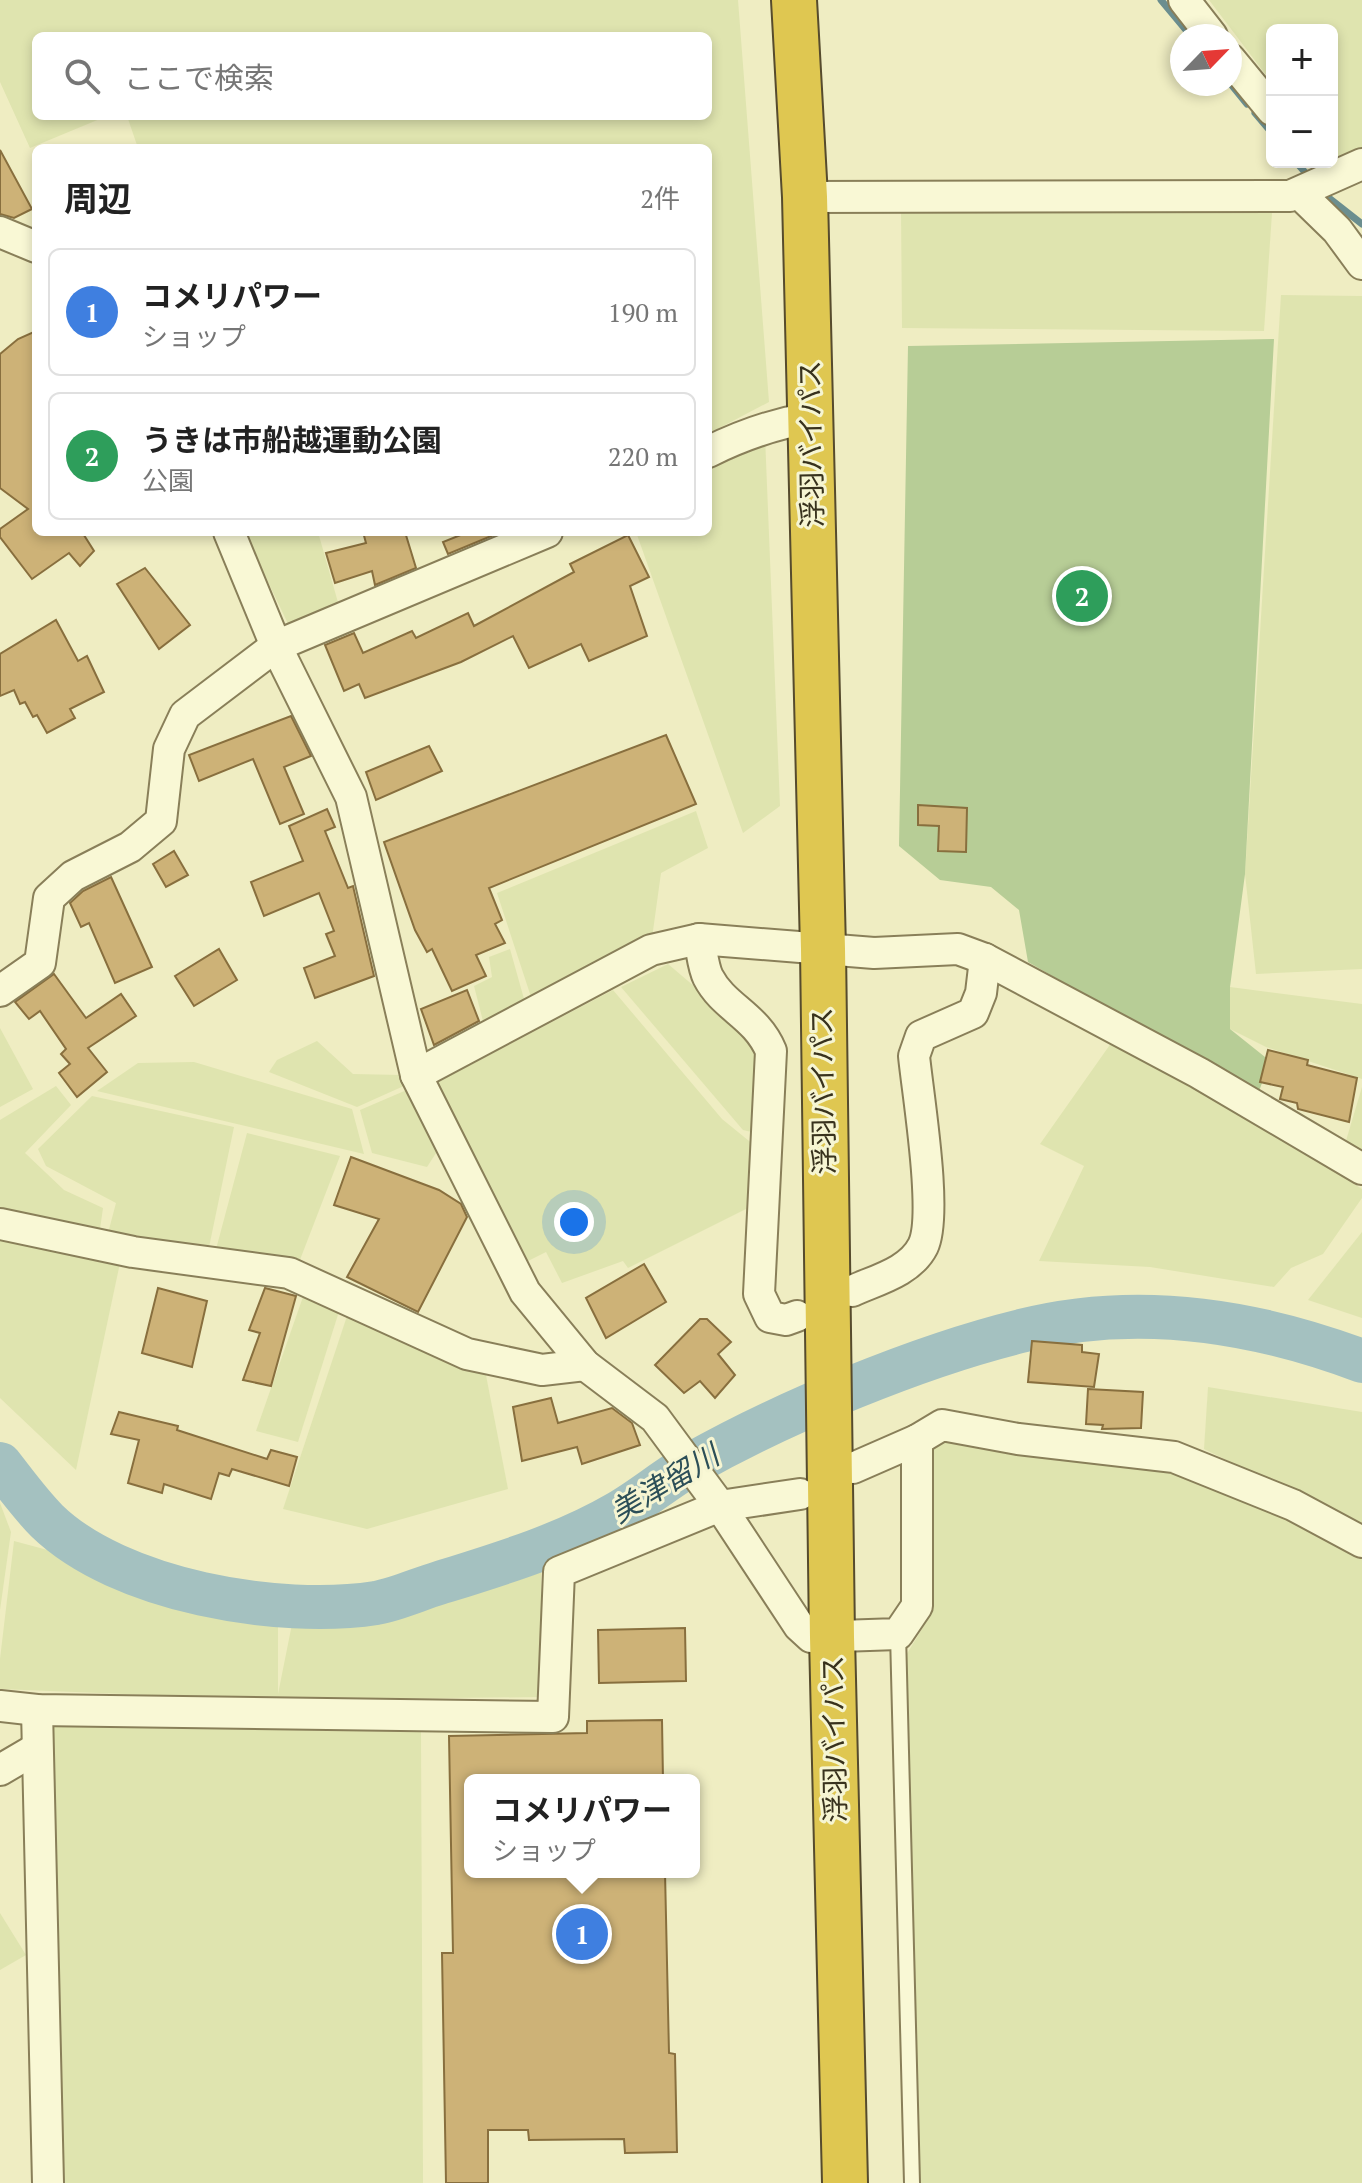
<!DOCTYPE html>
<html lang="ja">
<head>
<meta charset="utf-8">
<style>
  body { margin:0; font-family:"PT Serif","Noto Sans JP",serif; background:#f2f2f2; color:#222 }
  .controls { position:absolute; right:24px; top:24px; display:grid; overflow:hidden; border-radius:12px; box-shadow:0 4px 12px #0003 }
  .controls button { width:72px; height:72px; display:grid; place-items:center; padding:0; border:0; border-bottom:2px solid #e0e0e0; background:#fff; color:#222; font:40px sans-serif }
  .compass { position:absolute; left:1170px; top:24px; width:72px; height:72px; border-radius:50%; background:#fff; box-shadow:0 4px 12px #0003; rotate:65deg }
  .you { position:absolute; left:574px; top:1222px; width:28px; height:28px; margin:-20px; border:6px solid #fff; border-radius:50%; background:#1a73e8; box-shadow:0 0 0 12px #1a73e833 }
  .badge { display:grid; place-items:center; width:52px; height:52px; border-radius:50%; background:#b45309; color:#fff; font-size:26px; font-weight:700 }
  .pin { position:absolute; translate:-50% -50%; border:4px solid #fff; box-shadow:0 2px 8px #0006 }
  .popup { position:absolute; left:464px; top:1774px; width:236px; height:104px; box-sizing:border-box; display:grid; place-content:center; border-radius:12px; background:#fff; filter:drop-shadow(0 2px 6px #0005); font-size:26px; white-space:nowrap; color:#767676 }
  .popup b { font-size:30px; color:#222 }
  .popup::after { content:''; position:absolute; left:50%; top:100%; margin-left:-16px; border:16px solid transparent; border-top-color:#fff }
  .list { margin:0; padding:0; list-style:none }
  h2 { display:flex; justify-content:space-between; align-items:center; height:104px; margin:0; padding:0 32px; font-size:34px }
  h2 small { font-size:26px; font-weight:400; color:#767676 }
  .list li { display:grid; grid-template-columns:52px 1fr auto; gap:24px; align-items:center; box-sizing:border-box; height:128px; margin:0 16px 16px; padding:0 16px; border:2px solid #e0e0e0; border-radius:12px }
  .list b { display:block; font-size:30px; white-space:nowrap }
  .list p { margin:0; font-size:26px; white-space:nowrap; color:#767676 }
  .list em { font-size:26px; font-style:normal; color:#767676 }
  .icon { flex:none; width:44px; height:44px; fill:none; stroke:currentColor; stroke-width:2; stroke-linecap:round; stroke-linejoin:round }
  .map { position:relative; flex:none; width:1362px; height:2183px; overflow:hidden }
  .search { position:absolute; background:#fff; box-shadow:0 4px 12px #0003; left:32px; top:32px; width:680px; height:88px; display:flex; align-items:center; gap:20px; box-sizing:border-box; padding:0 28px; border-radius:12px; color:#767676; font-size:30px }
  .panel { position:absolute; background:#fff; box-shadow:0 4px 12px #0003; left:32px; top:144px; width:680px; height:392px; border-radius:12px }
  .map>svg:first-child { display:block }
</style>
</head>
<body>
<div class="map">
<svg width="1362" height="2183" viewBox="0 0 1362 2183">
  <rect width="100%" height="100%" fill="#efedc2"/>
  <g fill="#dfe4af">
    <path d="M0 0H738L769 402 708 434V148H138L127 116H708V36H36V116H107L30 148 0 82Z"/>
    <path d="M1209 0H1362V150L1332 162V30H1272V83Z"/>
    <path d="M901 207 1272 213 1264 331 902 328Z"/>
    <path d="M1281 295 1362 296V969L1256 974 1245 874Z"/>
    <path d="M765 436 780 806 743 833 636 532H708V463Z"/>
    <path d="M244 532H318L341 613 291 630Z"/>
    <path d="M696 811 708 848 661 873 652 938 532 1000 497 893Z"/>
    <path d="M510 949 526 1006 484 1025 474 986 492 977 489 957Z"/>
    <path d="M668 964 755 1038 760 1134 743 1130 621 987Z"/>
    <path d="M1230 987 1362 1004V1079L1266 1047 1230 1029Z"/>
    <path d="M613 990 722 1119 754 1145 746 1209 628 1268 623 1261 562 1283 546 1252 526 1262 432 1085Z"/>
    <path d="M0 1028 33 1089 0 1107Z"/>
    <path d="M1114 1039 1246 1114 1362 1189V1198L1323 1254 1291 1268 1274 1287 1150 1267 1039 1261 1084 1166 1040 1144Z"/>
    <path d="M317 1041 353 1074 401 1075 406 1085 357 1107 269 1072 277 1060Z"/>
    <path d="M194 1062 352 1109 364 1154 97 1091 138 1063Z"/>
    <path d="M56 1086 71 1105 25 1153 64 1190 103 1208 99 1236 0 1216V1120Z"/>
    <path d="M1362 1087V1151L1345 1144Z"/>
    <path d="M409 1089 438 1150 427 1167 372 1153 360 1110Z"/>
    <path d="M92 1096 234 1127 208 1252 107 1237 116 1203 46 1166 38 1149Z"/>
    <path d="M247 1133 340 1156 298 1265 215 1253Z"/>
    <path d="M1362 1232V1318L1308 1300Z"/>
    <path d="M0 1235 120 1263 76 1470 0 1398Z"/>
    <path d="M304 1294 341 1305 298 1442 256 1431Z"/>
    <path d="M348 1313 485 1370 508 1489 367 1529 283 1509Z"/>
    <path d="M1208 1387 1362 1412V1527L1204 1449Z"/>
    <path d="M942 1435 1183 1468 1362 1557V2183H919L905 1657 928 1619 932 1440Z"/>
    <path d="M0 1503 11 1532 0 1610Z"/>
    <path d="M14 1541 278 1612V1694L292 1624 378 1616 541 1561V1697L278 1700 0 1689V1659Z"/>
    <path d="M46 1725 421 1731 423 2183H59Z"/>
    <path d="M0 1913 26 1955 0 1970Z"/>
  </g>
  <path fill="#b7cd96" d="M1274 339 1245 874 1230 987V1029L1270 1061 1258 1094 1028 962 1019 910 991 887 940 880 899 846 908 346Z"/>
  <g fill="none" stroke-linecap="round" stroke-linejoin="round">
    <g stroke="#6b8e8f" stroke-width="7">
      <path d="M1161 0 1191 36"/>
      <path d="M1230 83 1247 104"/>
      <path d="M1255 113 1272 133"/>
      <path d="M1296 162 1310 178"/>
      <path d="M1320 191 1362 224"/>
    </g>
    <path stroke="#a4c1c0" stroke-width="44" d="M0 1464C15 1483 30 1504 47 1521 119 1591 279 1618 376 1603 397 1599 419 1589 439 1583 500 1564 563 1545 618 1513 644 1498 667 1478 692 1464 784 1412 919 1356 1021 1331 1136 1302 1253 1320 1362 1361"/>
  </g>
  <g fill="#cdb277" stroke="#886f3e" stroke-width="2">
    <path d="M0 150 32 209 14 218 0 214Z"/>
    <path d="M36 331V532H82L94 551 80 566 69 553 32 579 0 537V529L28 509 0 488V354L18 339Z"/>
    <path d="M363 532H405L416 568 375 585 372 571 335 583 326 553 366 543Z"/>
    <path d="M468 532H501L448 554 443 542Z"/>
    <path d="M628 535 649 577 630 586 647 636 589 661 581 644 529 668 513 636 461 662 365 698 359 684 344 691 325 645 354 633 363 653 412 631 416 638 468 613 474 626 574 572 570 564Z"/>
    <path d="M145 568 190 625 159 649 117 584Z"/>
    <path d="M56 620 78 661 87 656 104 692 70 709 75 718 47 733 37 715 33 717 25 702 20 704 14 690 0 696V654Z"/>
    <path d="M291 716 311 756 284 767 304 814 280 824 253 759 199 781 189 755Z"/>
    <path d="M666 735 696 804 489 888 502 920 495 924 505 943 476 955 486 976 452 991 432 949 427 952 415 930 384 842Z"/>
    <path d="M429 746 442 771 376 800 366 772Z"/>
    <path d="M918 805 967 808 966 852 938 851 939 826 918 825Z"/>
    <path d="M327 809 335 827 325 831 348 888 353 886 374 976 315 998 304 968 335 956 326 934 334 931 319 893 264 916 251 882 303 861 289 826Z"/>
    <path d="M174 851 188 875 166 887 153 864Z"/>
    <path d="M111 877 152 967 115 983 89 923 81 927 70 903 83 891Z"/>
    <path d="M219 949 237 980 194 1006 175 976Z"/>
    <path d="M54 974 86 1018 121 994 136 1016 88 1048 107 1072 77 1097 59 1073 70 1064 61 1054 66 1049 40 1011 29 1019 15 1002Z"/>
    <path d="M467 990 479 1021 434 1045 421 1009Z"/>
    <path d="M1268 1050 1308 1060 1307 1065 1357 1078 1349 1122 1298 1109 1297 1103 1280 1099 1283 1087 1260 1082Z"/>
    <path d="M351 1157 439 1190 461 1204 467 1217 418 1312 347 1277 379 1219 334 1205Z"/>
    <path d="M644 1264 666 1302 606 1338 586 1298Z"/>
    <path d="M158 1288 207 1301 192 1367 142 1353Z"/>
    <path d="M265 1288 296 1296 271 1386 243 1380 260 1333 249 1330Z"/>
    <path d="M700 1319H707L731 1342 718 1354 735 1375 715 1398 700 1381 684 1393 655 1365Z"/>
    <path d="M1032 1341 1082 1345V1352L1099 1354 1094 1387 1028 1382Z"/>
    <path d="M1088 1389 1143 1392 1141 1428 1102 1429 1103 1425 1086 1424Z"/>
    <path d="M551 1398 558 1423 612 1408 632 1423 640 1445 582 1464 577 1447 522 1461 513 1407Z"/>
    <path d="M119 1412 178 1426 177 1430 267 1459 271 1450 297 1457 289 1486 232 1469 229 1476 219 1473 211 1499 164 1484 162 1493 128 1483 139 1440 111 1434Z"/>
    <path d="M685 1628 686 1681 599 1683 598 1630Z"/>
    <path d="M662 1720 663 1780H470V1872H665L669 2053 675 2054 677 2152 625 2153 624 2139 529 2140 528 2130H488V2183H446L442 1953H453L449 1736 587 1733V1721Z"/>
  </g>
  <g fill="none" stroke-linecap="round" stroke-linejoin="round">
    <g stroke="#897f59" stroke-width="18">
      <path id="lane" d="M898 1634 912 2183"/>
    </g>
    <g stroke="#897f59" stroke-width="34">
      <g id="street">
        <path d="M1184 0 1212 36"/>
        <path d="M1230 59 1272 110"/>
        <path d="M1300 194 1337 230 1362 264"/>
        <path d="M805 197 1290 196 1362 164"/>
        <path d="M0 232 36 247"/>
        <path d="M708 452C742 435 773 424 810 418"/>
        <path d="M229 532 276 646 351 797 416 1075 525 1292 585 1365 655 1418 720 1506 799 1626 811 1637 898 1634 917 1606V1440L853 1468"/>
        <path d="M699 939C702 951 703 967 708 977 724 1008 756 1015 771 1051L759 1294 770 1317 786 1320 797 1316"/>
        <path d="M0 991 40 963 49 898 73 876 130 847 161 821 169 749 185 715 276 646 547 532"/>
        <path d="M416 1075 651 950 699 939 874 953 958 949 985 959 1199 1073 1362 1169"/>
        <path d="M0 1224 133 1252 289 1273 467 1354 542 1370 585 1365"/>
        <path d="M852 1291C876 1280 910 1272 923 1246 938 1215 918 1096 914 1056L921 1036 973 1013 981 993 985 959"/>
        <path d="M917 1440 942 1425 1018 1439 1174 1457 1293 1505 1362 1542"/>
        <path d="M0 1706 37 1710 553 1717 559 1572 720 1506 800 1494"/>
        <path d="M37 1710 48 2183"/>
        <path d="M0 1770 36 1749"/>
      </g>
    </g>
    <g stroke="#564b2d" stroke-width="48">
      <path id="highway" d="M794 0 805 197 823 949 832 1637 845 2183"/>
    </g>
    <use href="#lane" stroke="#f9f8d5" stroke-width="14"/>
    <use href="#street" stroke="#f9f8d5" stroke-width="30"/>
    <use href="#highway" stroke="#dfc751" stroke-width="44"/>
  </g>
  <g text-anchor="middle" stroke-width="6" stroke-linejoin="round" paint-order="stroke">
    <g font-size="28" fill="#38321d" stroke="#f6f5d2">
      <text transform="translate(811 444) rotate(-91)" y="10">浮羽バイパス</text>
      <text transform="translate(823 1091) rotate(-91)" y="10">浮羽バイパス</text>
      <text transform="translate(834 1739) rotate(-91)" y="10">浮羽バイパス</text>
    </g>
    <g font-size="30" font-style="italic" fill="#2c4f58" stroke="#f6f5d2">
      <text transform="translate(665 1484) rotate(-31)" y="10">美津留川</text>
    </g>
  </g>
</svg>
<div class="controls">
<button>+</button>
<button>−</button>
</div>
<svg class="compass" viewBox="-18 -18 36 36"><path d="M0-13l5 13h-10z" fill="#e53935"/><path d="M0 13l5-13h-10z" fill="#767676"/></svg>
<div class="you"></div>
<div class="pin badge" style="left:582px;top:1934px;background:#3f7fe0">1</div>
<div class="popup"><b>コメリパワー</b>ショップ</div>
<div class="pin badge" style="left:1082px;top:596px;background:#2e9e5b">2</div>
<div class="search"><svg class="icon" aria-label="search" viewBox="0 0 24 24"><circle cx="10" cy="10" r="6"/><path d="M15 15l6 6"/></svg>ここで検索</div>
<section class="panel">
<h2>周辺<small>2件</small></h2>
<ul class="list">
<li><span class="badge" style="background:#3f7fe0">1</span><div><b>コメリパワー</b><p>ショップ</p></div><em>190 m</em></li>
<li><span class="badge" style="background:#2e9e5b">2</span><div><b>うきは市船越運動公園</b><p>公園</p></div><em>220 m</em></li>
</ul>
</section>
</div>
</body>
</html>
